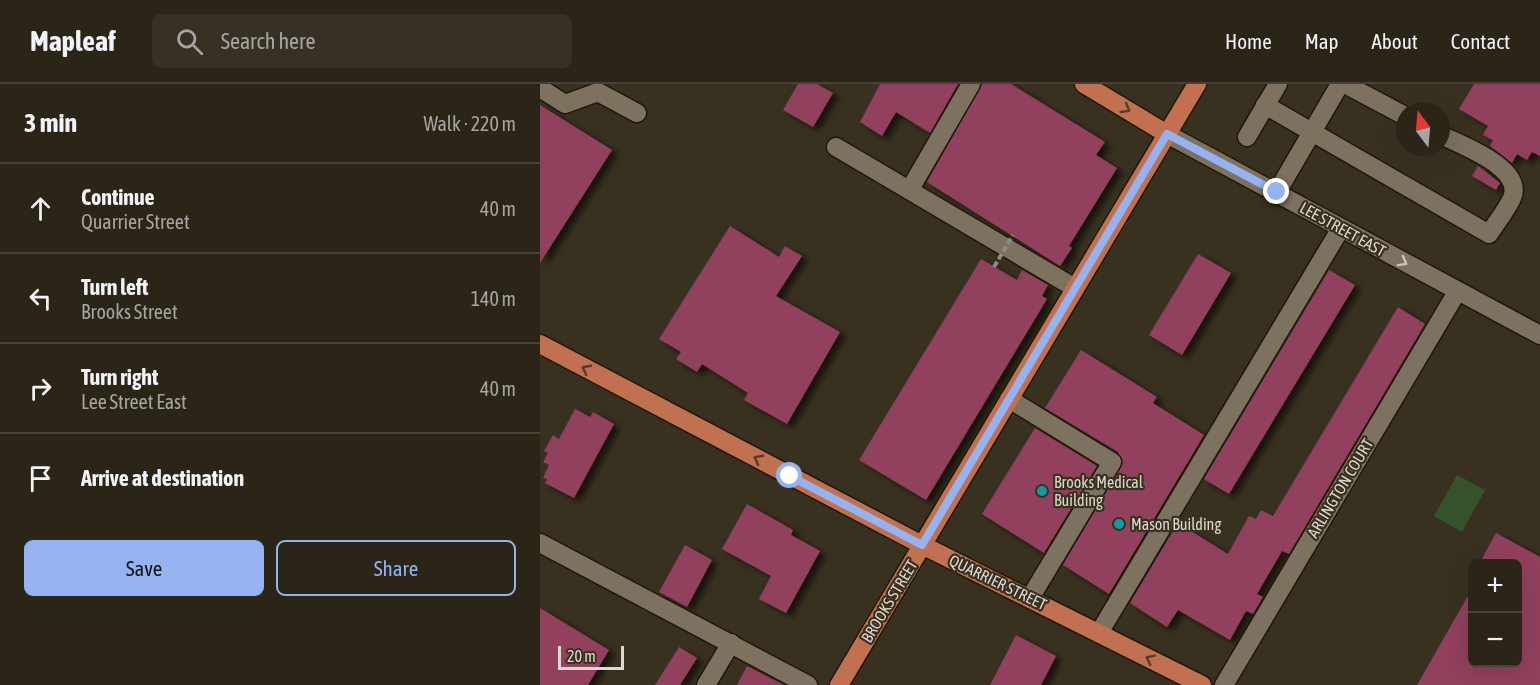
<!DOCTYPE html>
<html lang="en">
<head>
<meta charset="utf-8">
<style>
  body { margin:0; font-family:"Asap Condensed",sans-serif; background:#373125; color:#f1f3f6 }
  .controls { position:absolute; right:18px; bottom:18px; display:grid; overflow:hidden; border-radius:9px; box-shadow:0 6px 24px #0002 }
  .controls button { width:54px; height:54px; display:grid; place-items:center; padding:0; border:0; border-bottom:2px solid #474237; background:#2b2518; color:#f1f3f6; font:30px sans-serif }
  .compass { position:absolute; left:856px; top:18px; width:54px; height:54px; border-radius:50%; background:#2b2518; box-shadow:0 6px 24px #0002; rotate:344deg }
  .scale { position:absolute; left:18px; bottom:15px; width:66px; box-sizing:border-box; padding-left:6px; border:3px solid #ded8ce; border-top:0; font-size:16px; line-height:21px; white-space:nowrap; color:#ded8ce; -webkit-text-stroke:4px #393120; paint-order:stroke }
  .stop { position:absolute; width:18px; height:18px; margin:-14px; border:4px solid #95b2f1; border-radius:50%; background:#fff }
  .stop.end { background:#95b2f1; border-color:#fff; box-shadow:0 2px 6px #0008 }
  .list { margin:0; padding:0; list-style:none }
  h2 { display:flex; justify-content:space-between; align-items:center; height:78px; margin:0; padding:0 24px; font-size:26px }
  h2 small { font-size:20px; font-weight:400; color:#a6a5a2 }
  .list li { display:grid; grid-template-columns:39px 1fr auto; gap:18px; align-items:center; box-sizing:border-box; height:90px; padding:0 24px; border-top:2px solid #474237 }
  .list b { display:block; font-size:22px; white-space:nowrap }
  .list p { margin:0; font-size:20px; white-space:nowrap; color:#a6a5a2 }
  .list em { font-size:20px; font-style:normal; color:#a6a5a2 }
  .actions { display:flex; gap:12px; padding:18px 24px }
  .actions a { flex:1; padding:14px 0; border:2px solid #95b2f1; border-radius:9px; text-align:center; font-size:21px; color:#95b2f1 }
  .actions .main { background:#95b2f1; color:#111 }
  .icon { flex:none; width:33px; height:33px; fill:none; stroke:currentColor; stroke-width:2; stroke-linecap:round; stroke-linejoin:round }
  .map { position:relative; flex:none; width:1000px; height:601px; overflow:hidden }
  header { display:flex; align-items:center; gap:36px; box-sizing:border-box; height:84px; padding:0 30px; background:#2b2518; border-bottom:2px solid #474237 }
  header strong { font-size:28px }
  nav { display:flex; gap:33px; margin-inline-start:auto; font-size:21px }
  .search { width:420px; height:54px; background:#373125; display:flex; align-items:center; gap:15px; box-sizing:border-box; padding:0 21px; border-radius:9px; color:#a6a5a2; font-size:22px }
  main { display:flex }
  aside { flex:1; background:#2b2518 }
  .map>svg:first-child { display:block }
</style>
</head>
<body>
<header>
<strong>Mapleaf</strong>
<div class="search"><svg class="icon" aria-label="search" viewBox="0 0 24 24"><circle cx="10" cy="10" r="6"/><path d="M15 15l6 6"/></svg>Search here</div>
<nav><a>Home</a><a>Map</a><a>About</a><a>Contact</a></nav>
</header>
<main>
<aside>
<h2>3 min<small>Walk · 220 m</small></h2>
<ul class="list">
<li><svg class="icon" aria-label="ahead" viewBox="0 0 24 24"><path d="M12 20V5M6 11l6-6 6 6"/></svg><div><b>Continue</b><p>Quarrier Street</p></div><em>40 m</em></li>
<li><svg class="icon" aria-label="left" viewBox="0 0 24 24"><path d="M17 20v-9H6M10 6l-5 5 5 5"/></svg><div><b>Turn left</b><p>Brooks Street</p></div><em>140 m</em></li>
<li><svg class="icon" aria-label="right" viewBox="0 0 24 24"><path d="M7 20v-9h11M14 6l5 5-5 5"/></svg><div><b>Turn right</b><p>Lee Street East</p></div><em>40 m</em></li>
<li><svg class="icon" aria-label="arrive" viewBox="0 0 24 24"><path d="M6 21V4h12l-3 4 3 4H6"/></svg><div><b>Arrive at destination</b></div></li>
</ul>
<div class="actions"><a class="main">Save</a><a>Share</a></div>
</aside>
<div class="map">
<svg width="1000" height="601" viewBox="0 0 1000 601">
  <defs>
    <filter id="shadow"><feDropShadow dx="6" dy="4" stdDeviation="3" flood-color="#0009"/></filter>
  </defs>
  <rect width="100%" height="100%" fill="#393120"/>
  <path fill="#35522b" d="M917 391 945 406 922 448 894 432Z"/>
  <g fill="#913f5d" filter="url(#shadow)">
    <path d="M258 0H277L293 9 273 43 243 26Z"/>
    <path d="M340 0H418L390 49 356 28 342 52 320 38Z"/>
    <path d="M442 0H471L565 58 556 71 577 84 529 162 532 164 520 182 387 98Z"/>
    <path d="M934 0H1000V72L992 68 987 76 977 70 972 79 950 62 953 56 943 51 948 42 919 25Z"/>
    <path d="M0 21 72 66 0 179Z"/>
    <path d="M938 82 960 99 956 106 932 92Z"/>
    <path d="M190 142 239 173 245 162 262 172 236 212 300 248 247 340 204 316 208 309 162 280 157 288 136 275 141 268 119 255Z"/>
    <path d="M658 170 691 189 642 271 609 251Z"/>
    <path d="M441 175 477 196 482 186 508 201 502 212 507 215 386 416 319 376Z"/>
    <path d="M789 186 815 201 689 410 664 395Z"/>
    <path d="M858 223 885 240 749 470 742 467 717 510 723 513 713 530 706 527 690 556 638 526 627 543 590 519 638 439 688 470 709 432 716 435 721 426 733 432Z"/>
    <path d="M541 266 617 313 613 319 664 351 569 510 523 481 583 379 578 368 505 324Z"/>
    <path d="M35 325 50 333 53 328 74 340 34 414 5 399 7 395 3 394 9 381 3 378 8 369 4 367 13 351 19 355Z"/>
    <path d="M495 344 557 382 504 469 442 430Z"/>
    <path d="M207 420 253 446 251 451 280 467 246 529 219 515 231 492 182 465Z"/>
    <path d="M956 449 1000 473V601H877L933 503V579H978V480H939Z"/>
    <path d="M145 461 172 476 147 523 119 508Z"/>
    <path d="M0 524 69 566 48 601H0Z"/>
    <path d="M476 551 516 572 501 601H450Z"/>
    <path d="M139 563 157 574 140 601H115Z"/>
    <path d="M207 582 244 601H197Z"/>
  </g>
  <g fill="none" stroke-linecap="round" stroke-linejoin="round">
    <g stroke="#211808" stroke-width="21">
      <g id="minor">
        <path d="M805 0 865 32"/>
        <path d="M0 4 25 20 58 8 97 29"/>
        <path d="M725 21 949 150C956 139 966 127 972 114 985 84 921 61 901 51"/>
        <path d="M627 50 1000 251"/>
        <path d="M707 53 738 0"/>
        <path d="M296 63 535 204"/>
        <path d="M370 105 431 0"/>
        <path d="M737 108 800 0"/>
        <path d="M469 315 572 378 490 514"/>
        <path d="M0 459 268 601"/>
        <path d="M559 549 801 144"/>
        <path d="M166 601 191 559"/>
        <path d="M684 601 917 208"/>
      </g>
    </g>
    <g stroke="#211808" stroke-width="21">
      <g id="major">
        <path d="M544 0 627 50"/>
        <path d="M0 260 382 461 662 601"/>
        <path d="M299 601 657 0"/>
      </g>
    </g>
    <use href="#minor" stroke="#7d7260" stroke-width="18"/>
    <use href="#major" stroke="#c17150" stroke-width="18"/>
    <path stroke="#918a7d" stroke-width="4" stroke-dasharray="6 3" stroke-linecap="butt" d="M454 183 473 151"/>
  </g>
  <defs><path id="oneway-chevron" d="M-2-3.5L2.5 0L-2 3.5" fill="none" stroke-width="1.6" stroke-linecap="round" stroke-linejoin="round" transform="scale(1.5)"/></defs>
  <g stroke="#543e2a">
    <use href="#oneway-chevron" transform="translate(586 25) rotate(31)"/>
    <use href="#oneway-chevron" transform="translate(46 285) rotate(-152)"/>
    <use href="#oneway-chevron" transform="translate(218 375) rotate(-152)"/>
    <use href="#oneway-chevron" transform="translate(610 575) rotate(-153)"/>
  </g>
  <use stroke="#cbc4b8" href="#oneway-chevron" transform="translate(863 178) rotate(29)"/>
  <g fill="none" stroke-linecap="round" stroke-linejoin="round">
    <path stroke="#95b2f1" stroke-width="8" d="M250 392 382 461 627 50 737 108"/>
  </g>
  <g fill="#0f9aa8" stroke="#393120" stroke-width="2">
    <circle cx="502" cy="407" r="6"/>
    <circle cx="579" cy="440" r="6"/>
  </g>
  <g text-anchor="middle" stroke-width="4.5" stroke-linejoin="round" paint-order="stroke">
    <g font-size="16" fill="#ded8ce" stroke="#393120">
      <text transform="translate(803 145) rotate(29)" y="6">LEE STREET EAST</text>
      <text transform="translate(800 404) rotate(-59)" y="6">ARLINGTON COURT</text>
      <text transform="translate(458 498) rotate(26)" y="6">QUARRIER STREET</text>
      <text transform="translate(349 517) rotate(-59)" y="6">BROOKS STREET</text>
    </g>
    <g font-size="16" fill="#ded8ce" stroke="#393120" text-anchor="start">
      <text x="514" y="404">Brooks Medical<tspan x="514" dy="18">Building</tspan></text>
      <text x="591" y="446">Mason Building</text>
    </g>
  </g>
</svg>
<div class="controls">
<button>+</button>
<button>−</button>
</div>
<svg class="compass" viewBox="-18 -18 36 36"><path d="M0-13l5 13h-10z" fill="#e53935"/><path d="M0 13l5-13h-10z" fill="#a6a5a2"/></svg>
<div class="scale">20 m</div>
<div class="stop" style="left:250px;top:392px"></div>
<div class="stop end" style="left:737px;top:108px"></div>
</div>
</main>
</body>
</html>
